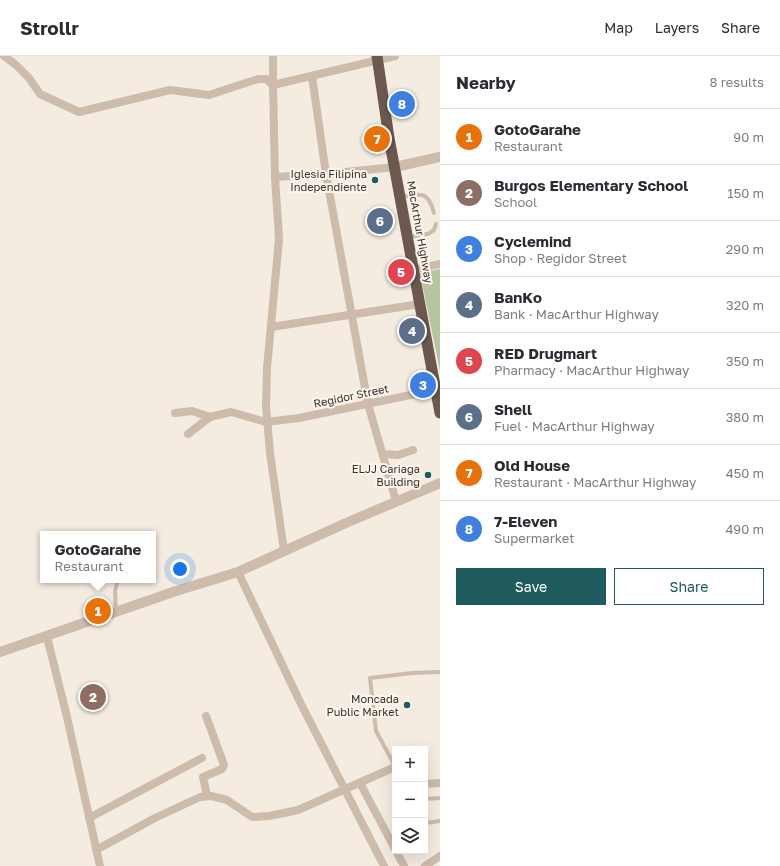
<!DOCTYPE html>
<html lang="en">
<head>
<meta charset="utf-8">
<style>
  body { margin:0; font-family:"Golos Text",sans-serif; background:#f2f2f3; color:#2b2b33 }
  .controls { position:absolute; right:12px; bottom:12px; display:grid; overflow:hidden; border-radius:0px; box-shadow:0 4px 16px #0002 }
  .controls button { width:36px; height:36px; display:grid; place-items:center; padding:0; border:0; border-bottom:1px solid #e1e1e2; background:#fff; color:#2b2b33; font:20px sans-serif }
  .you { position:absolute; left:180px; top:513px; width:14px; height:14px; margin:-10px; border:3px solid #fff; border-radius:50%; background:#1a73e8; box-shadow:0 0 0 6px #1a73e833 }
  .badge { display:grid; place-items:center; width:26px; height:26px; border-radius:50%; background:#1f5a5e; color:#fff; font-size:13px; font-weight:700 }
  .pin { position:absolute; translate:-50% -50%; border:2px solid #fff; box-shadow:0 1px 4px #0006 }
  .popup { position:absolute; left:40px; top:475px; width:116px; height:52px; box-sizing:border-box; display:grid; place-content:center; border-radius:0px; background:#fff; filter:drop-shadow(0 1px 3px #0005); font-size:13px; white-space:nowrap; color:#7c7c81 }
  .popup b { font-size:15px; color:#2b2b33 }
  .popup::after { content:''; position:absolute; left:50%; top:100%; margin-left:-8px; border:8px solid transparent; border-top-color:#fff }
  .list { margin:0; padding:0; list-style:none }
  h2 { display:flex; justify-content:space-between; align-items:center; height:52px; margin:0; padding:0 16px; font-size:17px }
  h2 small { font-size:13px; font-weight:400; color:#7c7c81 }
  .list li { display:grid; grid-template-columns:26px 1fr auto; gap:12px; align-items:center; box-sizing:border-box; height:56px; padding:0 16px; border-top:1px solid #e1e1e2 }
  .list b { display:block; font-size:15px; white-space:nowrap }
  .list p { margin:0; font-size:13px; white-space:nowrap; color:#7c7c81 }
  .list em { font-size:13px; font-style:normal; color:#7c7c81 }
  .actions { display:flex; gap:8px; padding:12px 16px }
  .actions a { flex:1; padding:9px 0; border:1px solid #1f5a5e; border-radius:0px; text-align:center; font-size:14px; color:#1f5a5e }
  .actions .main { background:#1f5a5e; color:#fff }
  .icon { flex:none; width:22px; height:22px; fill:none; stroke:currentColor; stroke-width:2; stroke-linecap:round; stroke-linejoin:round }
  .map { position:relative; flex:none; width:440px; height:810px; overflow:hidden }
  header { display:flex; align-items:center; gap:24px; box-sizing:border-box; height:56px; padding:0 20px; background:#fff; border-bottom:1px solid #e1e1e2 }
  header strong { font-size:19px }
  nav { display:flex; gap:22px; margin-inline-start:auto; font-size:14px }
  main { display:flex }
  aside { flex:1; background:#fff }
  .map>svg:first-child { display:block }
</style>
</head>
<body>
<header>
<strong>Strollr</strong>
<nav><a>Map</a><a>Layers</a><a>Share</a></nav>
</header>
<main>
<div class="map">
<svg width="440" height="810" viewBox="0 0 440 810">
  <rect width="100%" height="100%" fill="#f4ebe1"/>
  <path fill="#b8c4a0" d="M440 213V315L420 217Z"/>
  <g fill="none" stroke-linecap="round" stroke-linejoin="round">
    <g stroke="#cdbbac" stroke-width="4">
      <path d="M401 141C421 138 428 134 434 157"/>
      <path d="M408 181 428 178 434 174 436 168"/>
      <path d="M116 556 115 535 118 524"/>
      <path d="M395 710 376 675 370 622 412 617 440 616"/>
      <path d="M425 743 440 742"/>
      <path d="M425 767 440 765"/>
    </g>
    <g stroke="#cdbbac" stroke-width="8">
      <path d="M4 0 16 9 29 22 40 38 79 56 170 34 209 39 258 23H266L273 29 395 0"/>
      <path d="M273 0V29L275 121 326 118 395 111"/>
      <path d="M312 20 326 118 368 348 396 445"/>
      <path d="M275 121 279 183 267 312 266 350 270 397 284 495"/>
      <path d="M413 214 440 208"/>
      <path d="M271 271 420 248"/>
      <path d="M175 357 192 355 210 361 231 356 266 366 299 362 440 333"/>
      <path d="M188 378 210 361"/>
      <path d="M383 398 398 399 413 394"/>
      <path d="M238 516 301 648 384 810"/>
      <path d="M47 581 67 661 100 810"/>
      <path d="M360 727 395 793"/>
      <path d="M425 728 440 727"/>
      <path d="M206 740V735L203 721 222 713 224 709 206 660"/>
      <path d="M89 762 202 702"/>
      <path d="M96 794 155 762 200 741 211 740 227 744 252 761 269 760 298 754 395 711"/>
      <path d="M396 795 404 810"/>
      <path d="M425 810 440 800"/>
    </g>
    <g stroke="#cdbbac" stroke-width="10">
      <path d="M395 111 440 101"/>
      <path d="M0 596 176 535 238 516 346 467 440 427"/>
    </g>
    <path stroke="#6c584f" stroke-width="11" d="M377 0 389 82 440 357"/>
  </g>
  <g fill="#1f5a5e" stroke="#fbf5ee" stroke-width="1.5">
    <circle cx="375" cy="124" r="4"/>
    <circle cx="428" cy="419" r="4"/>
    <circle cx="407" cy="649" r="4"/>
  </g>
  <g text-anchor="middle" stroke-width="4" stroke-linejoin="round" paint-order="stroke">
    <g font-size="11" fill="#3b302b" stroke="#fbf5ee" text-anchor="end">
      <text x="367" y="122">Iglesia Filipina<tspan x="367" dy="13">Independiente</tspan></text>
      <text x="420" y="417">ELJJ Cariaga<tspan x="420" dy="13">Building</tspan></text>
      <text x="399" y="647">Moncada<tspan x="399" dy="13">Public Market</tspan></text>
    </g>
    <g font-size="11" fill="#3b302b" stroke="#fbf5ee">
      <text transform="translate(420 176) rotate(80)" y="4">MacArthur Highway</text>
      <text transform="translate(351 340) rotate(-12)" y="4">Regidor Street</text>
    </g>
  </g>
</svg>
<div class="controls">
<button>+</button>
<button>−</button>
<button><svg class="icon" aria-label="layers" viewBox="0 0 24 24"><path d="M12 4l9 5-9 5-9-5zM3 14l9 5 9-5"/></svg></button>
</div>
<div class="you"></div>
<div class="pin badge" style="left:98px;top:555px;background:#e8710a">1</div>
<div class="popup"><b>GotoGarahe</b>Restaurant</div>
<div class="pin badge" style="left:93px;top:641px;background:#8d6e63">2</div>
<div class="pin badge" style="left:423px;top:329px;background:#3f7fe0">3</div>
<div class="pin badge" style="left:412px;top:275px;background:#5c6f8a">4</div>
<div class="pin badge" style="left:401px;top:216px;background:#e0444e">5</div>
<div class="pin badge" style="left:380px;top:165px;background:#5c6f8a">6</div>
<div class="pin badge" style="left:377px;top:83px;background:#e8710a">7</div>
<div class="pin badge" style="left:402px;top:48px;background:#3f7fe0">8</div>
</div>
<aside>
<h2>Nearby<small>8 results</small></h2>
<ul class="list">
<li><span class="badge" style="background:#e8710a">1</span><div><b>GotoGarahe</b><p>Restaurant</p></div><em>90 m</em></li>
<li><span class="badge" style="background:#8d6e63">2</span><div><b>Burgos Elementary School</b><p>School</p></div><em>150 m</em></li>
<li><span class="badge" style="background:#3f7fe0">3</span><div><b>Cyclemind</b><p>Shop · Regidor Street</p></div><em>290 m</em></li>
<li><span class="badge" style="background:#5c6f8a">4</span><div><b>BanKo</b><p>Bank · MacArthur Highway</p></div><em>320 m</em></li>
<li><span class="badge" style="background:#e0444e">5</span><div><b>RED Drugmart</b><p>Pharmacy · MacArthur Highway</p></div><em>350 m</em></li>
<li><span class="badge" style="background:#5c6f8a">6</span><div><b>Shell</b><p>Fuel · MacArthur Highway</p></div><em>380 m</em></li>
<li><span class="badge" style="background:#e8710a">7</span><div><b>Old House</b><p>Restaurant · MacArthur Highway</p></div><em>450 m</em></li>
<li><span class="badge" style="background:#3f7fe0">8</span><div><b>7-Eleven</b><p>Supermarket</p></div><em>490 m</em></li>
</ul>
<div class="actions"><a class="main">Save</a><a>Share</a></div>
</aside>
</main>
</body>
</html>
